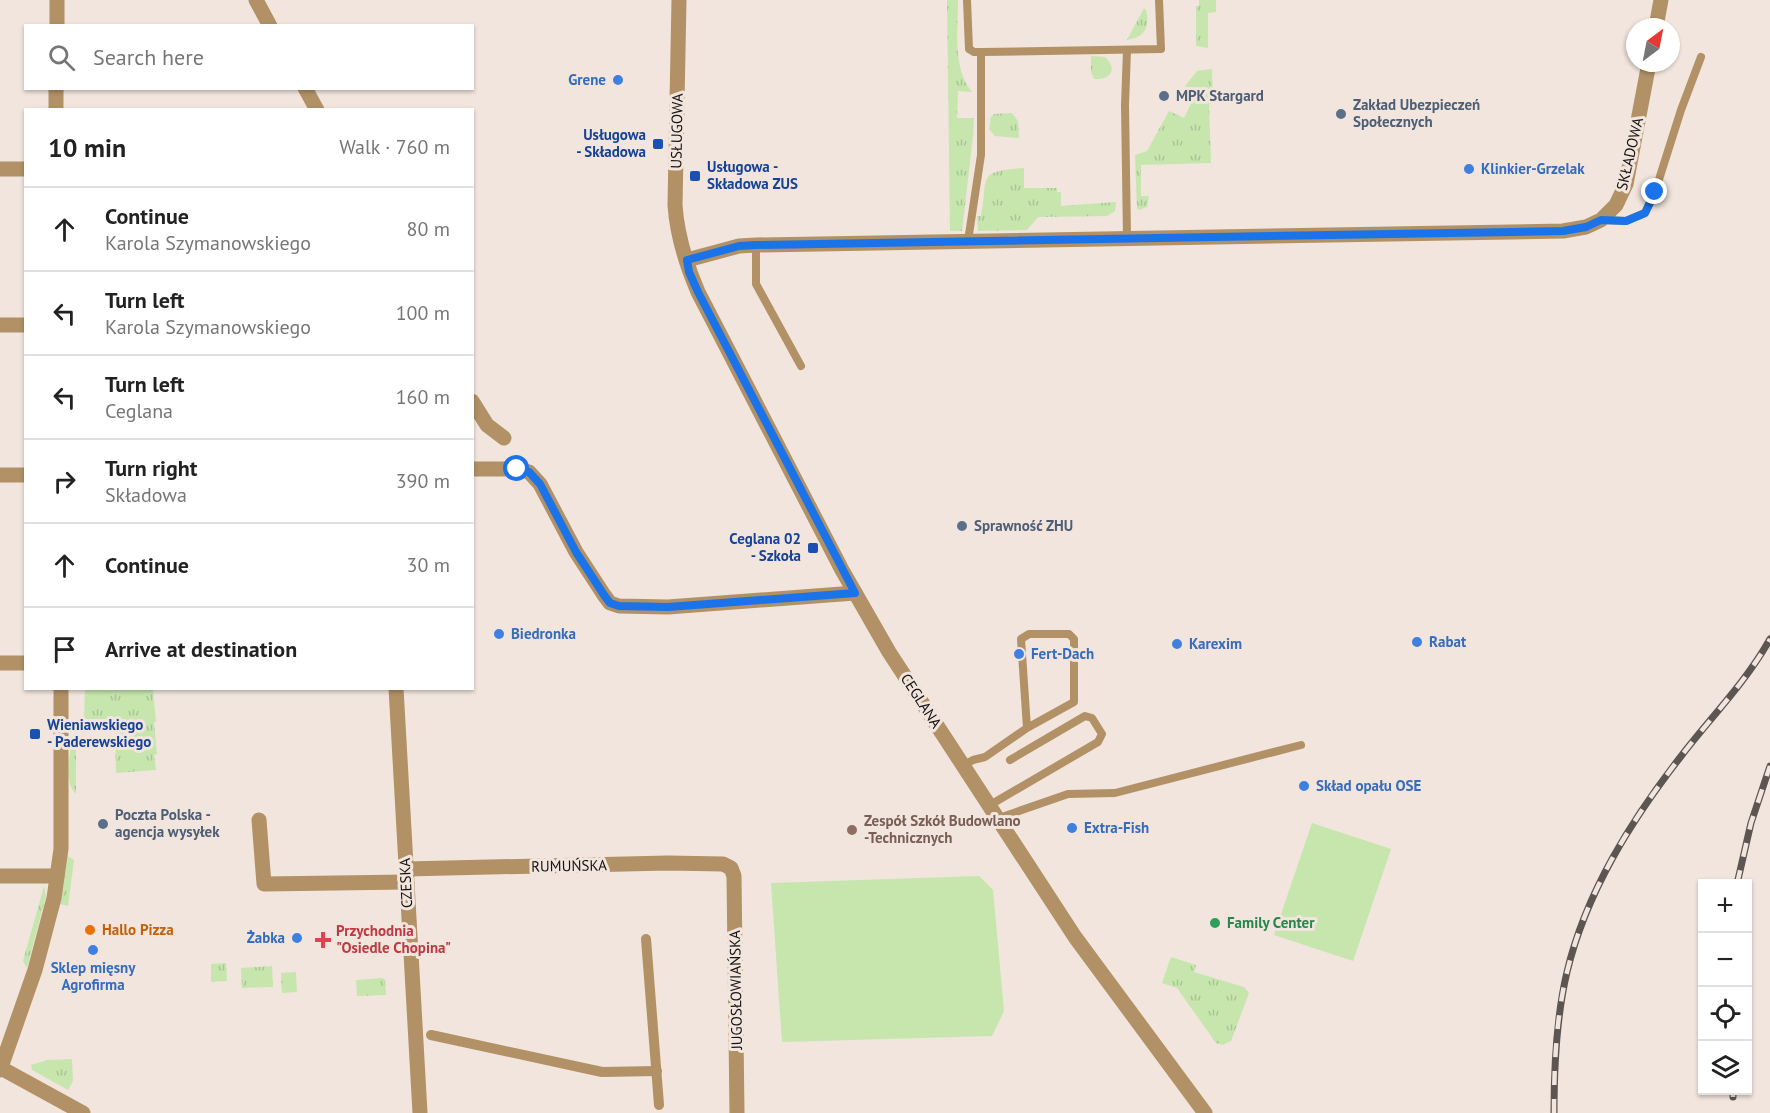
<!DOCTYPE html>
<html lang="en">
<head>
<meta charset="utf-8">
<style>
  body { margin:0; font-family:"PT Sans",sans-serif; background:#f2f2f2; color:#222 }
  .controls { position:absolute; right:18px; bottom:18px; display:grid; overflow:hidden; border-radius:0px; box-shadow:0 2px 4px #0004 }
  .controls button { width:54px; height:54px; display:grid; place-items:center; padding:0; border:0; border-bottom:2px solid #e0e0e0; background:#fff; color:#222; font:30px sans-serif }
  .compass { position:absolute; left:1626px; top:18px; width:54px; height:54px; border-radius:50%; background:#fff; box-shadow:0 2px 4px #0004; rotate:32deg }
  .stop { position:absolute; width:18px; height:18px; margin:-14px; border:4px solid #1a73e8; border-radius:50%; background:#fff }
  .stop.end { background:#1a73e8; border-color:#fff; box-shadow:0 2px 6px #0008 }
  .list { margin:0; padding:0; list-style:none }
  h2 { display:flex; justify-content:space-between; align-items:center; height:78px; margin:0; padding:0 24px; font-size:26px }
  h2 small { font-size:20px; font-weight:400; color:#767676 }
  .list li { display:grid; grid-template-columns:39px 1fr auto; gap:18px; align-items:center; box-sizing:border-box; height:84px; padding:0 24px; border-top:2px solid #e0e0e0 }
  .list b { display:block; font-size:22px; white-space:nowrap }
  .list p { margin:0; font-size:20px; white-space:nowrap; color:#767676 }
  .list em { font-size:20px; font-style:normal; color:#767676 }
  .icon { flex:none; width:33px; height:33px; fill:none; stroke:currentColor; stroke-width:2; stroke-linecap:round; stroke-linejoin:round }
  .map { position:relative; flex:none; width:1770px; height:1113px; overflow:hidden }
  .search { position:absolute; background:#fff; box-shadow:0 2px 4px #0004; left:24px; top:24px; width:450px; height:66px; display:flex; align-items:center; gap:15px; box-sizing:border-box; padding:0 21px; border-radius:0px; color:#767676; font-size:22px }
  .panel { position:absolute; background:#fff; box-shadow:0 2px 4px #0004; left:24px; top:108px; width:450px; height:582px; border-radius:0px }
  .map>svg:first-child { display:block }
</style>
</head>
<body>
<div class="map">
<svg width="1770" height="1113" viewBox="0 0 1770 1113">
  <defs>
    <pattern id="grass-tufts" width="24" height="20" patternUnits="userSpaceOnUse" patternTransform="scale(1.5)"><rect width="24" height="20" fill="#c6e6ae"/><path d="M3 7l-1-3M5 7V3M7 7l1-3M15 17l-1-3M17 17v-4M19 17l1-3" fill="none" stroke="#a9c495"/></pattern>
  </defs>
  <rect width="100%" height="100%" fill="#f1e5dd"/>
  <g fill="url(#grass-tufts)">
    <path d="M947 0H958C958 30 952 68 972 92L958 91 957 118H974L973 136 962 231H950Z"/>
    <path d="M1199 0H1216V12L1208 13V48L1196 46V6H1199Z"/>
    <path d="M1144 8 1146 10C1150 27 1145 37 1127 40Z"/>
    <path d="M1091 56 1105 57C1118 69 1111 80 1094 79L1091 72Z"/>
    <path d="M1212 69 1213 104H1209L1211 163 1141 165V196H1149L1147 207 1139 210 1137 208 1135 155 1147 151 1169 111 1184 118 1196 93 1185 86 1197 71Z"/>
    <path d="M1012 113 1018 121 1019 138 995 136 989 129 991 117 994 114Z"/>
    <path d="M1024 168V188H1057V192H1061V206L1116 202 1115 211 1107 216 1038 217 1027 230 978 231 977 216H981C989 177 975 171 1024 168Z"/>
    <path d="M85 689H155L153 690 156 722H154L157 754 154 755 156 770 116 773 115 719H84Z"/>
    <path d="M75 728H76V794C61 779 72 746 75 728Z"/>
    <path d="M68 856 74 860 68 906 60 904Z"/>
    <path d="M44 886 46 896 27 968 23 961Z"/>
    <path d="M1171 957 1196 965 1194 972 1244 987 1249 993 1231 1041 1222 1045 1216 1043 1177 988 1162 983Z"/>
    <path d="M226 963 227 981 211 982V964Z"/>
    <path d="M272 966 273 987 242 988 241 968Z"/>
    <path d="M296 972 297 992 282 993 281 973Z"/>
    <path d="M383 978 385 980 386 995 357 996 356 980Z"/>
    <path d="M72 1059 73 1081 68 1090 32 1070 31 1065 48 1060Z"/>
  </g>
  <g fill="#c6e6ae">
    <path d="M1312 823 1391 849 1353 961 1274 935Z"/>
    <path d="M979 876 993 890 1004 1011 992 1036 782 1042 771 883Z"/>
  </g>
  <g fill="none" stroke-linecap="round" stroke-linejoin="round">
    <g stroke="#b19165" stroke-width="8">
      <path d="M967 0 969 49 974 52H981L1161 49 1159 0"/>
      <path d="M1603 220 1626 221 1645 213 1655 192 1681 110 1701 57"/>
      <path d="M1127 237 1125 105 1127 50"/>
      <path d="M968 241 981 155V52"/>
      <path d="M756 245V284L801 366"/>
      <path d="M964 765 973 760 985 757 1027 728 1021 639 1029 634H1069L1074 639V702L1027 728"/>
      <path d="M990 805 1098 742 1102 734 1092 718 1085 716 1010 760"/>
      <path d="M999 818 1068 794 1115 793 1301 745"/>
    </g>
    <g stroke="#b19165" stroke-width="10">
      <path d="M646 939 659 1105"/>
      <path d="M431 1035 602 1072 657 1071"/>
    </g>
    <g stroke="#b19165" stroke-width="15">
      <path d="M256 0 270 26"/>
      <path d="M679 0 675 205C677 235 686 264 698 292L842 570 889 652 1075 937 1205 1113"/>
      <path d="M57 26V0"/>
      <path d="M1656 27 1661 0"/>
      <path d="M305 88 317 110"/>
      <path d="M56 110V88"/>
      <path d="M0 169H26"/>
      <path d="M687 260 739 246 756 245 1563 231 1586 227 1601 220 1616 205 1626 184 1649 63"/>
      <path d="M0 325H26"/>
      <path d="M472 401 487 425 504 438"/>
      <path d="M472 469H517L529 472 540 484 576 552 604 595 610 603 619 606 668 607 855 593"/>
      <path d="M0 475H26"/>
      <path d="M0 663H26"/>
      <path d="M396 688 420 1113"/>
      <path d="M259 820 264 884 406 882"/>
      <path d="M406 869 668 863 723 864 731 868 734 876 737 1113"/>
      <path d="M0 876H57"/>
      <path d="M1 1068 83 1113"/>
      <path d="M0 1070 35 970 54 898 61 849V688"/>
    </g>
    <g stroke="#5c5551" stroke-width="7">
      <g id="rail">
        <path d="M1737 884 1751 823 1770 766"/>
        <path d="M1733 1097V1090"/>
        <path d="M1554 1113C1554 1066 1556 1018 1567 972 1586 892 1632 819 1682 755 1712 716 1746 682 1770 639"/>
      </g>
    </g>
    <use href="#rail" stroke="#f1e5dd" stroke-width="4.5" stroke-dasharray="14" stroke-linecap="butt"/>
  </g>
  <g fill="none" stroke-linecap="round" stroke-linejoin="round">
    <path stroke="#1a73e8" stroke-width="8" d="M517 469 529 472 540 484 576 552 604 595 610 603 619 606 668 607 855 593 698 292 689 272 687 260 739 246 756 245 1563 231 1586 227 1601 220 1626 221 1645 213 1655 192"/>
  </g>
  <g fill="#3f7fe0" stroke="#f1e5dd" stroke-width="2">
    <circle cx="618" cy="80" r="6"/>
    <circle cx="1469" cy="169" r="6"/>
    <circle cx="499" cy="634" r="6"/>
    <circle cx="1417" cy="642" r="6"/>
    <circle cx="1177" cy="644" r="6"/>
    <circle cx="1019" cy="654" r="6"/>
    <circle cx="1304" cy="786" r="6"/>
    <circle cx="1072" cy="828" r="6"/>
    <circle cx="297" cy="938" r="6"/>
    <circle cx="93" cy="950" r="6"/>
  </g>
  <g fill="#5c6f8a" stroke="#f1e5dd" stroke-width="2">
    <circle cx="1164" cy="96" r="6"/>
    <circle cx="1341" cy="114" r="6"/>
    <circle cx="962" cy="526" r="6"/>
    <circle cx="103" cy="824" r="6"/>
  </g>
  <g fill="#1a4fb4" stroke="#f1e5dd" stroke-width="2">
    <rect x="652" y="138" width="12" height="12" rx="3"/>
    <rect x="689" y="170" width="12" height="12" rx="3"/>
    <rect x="807" y="542" width="12" height="12" rx="3"/>
    <rect x="29" y="728" width="12" height="12" rx="3"/>
  </g>
  <circle fill="#8d6e63" stroke="#f1e5dd" stroke-width="2" cx="852" cy="830" r="6"/>
  <circle fill="#2e9e5b" stroke="#f1e5dd" stroke-width="2" cx="1215" cy="923" r="6"/>
  <circle fill="#e8710a" stroke="#f1e5dd" stroke-width="2" cx="90" cy="930" r="6"/>
  <path fill="#e0444e" stroke="#f1e5dd" stroke-width="2" d="M320 931h6v6h6v6h-6v6h-6v-6h-6v-6h6z"/>
  <g text-anchor="middle" stroke-width="6" stroke-linejoin="round" paint-order="stroke">
    <g font-size="15" font-weight="bold" fill="#366cbe" stroke="#f1e5dd" text-anchor="start">
      <text x="606" y="85" text-anchor="end">Grene</text>
      <text x="1481" y="174">Klinkier-Grzelak</text>
      <text x="511" y="639">Biedronka</text>
      <text x="1429" y="647">Rabat</text>
      <text x="1189" y="649">Karexim</text>
      <text x="1031" y="659">Fert-Dach</text>
      <text x="1316" y="791">Skład opału OSE</text>
      <text x="1084" y="833">Extra-Fish</text>
      <text x="285" y="943" text-anchor="end">Żabka</text>
      <text x="93" y="973" text-anchor="middle">Sklep mięsny<tspan x="93" dy="17">Agrofirma</tspan></text>
    </g>
    <g font-size="15" font-weight="bold" fill="#4e5e75" stroke="#f1e5dd" text-anchor="start">
      <text x="1176" y="101">MPK Stargard</text>
      <text x="1353" y="110">Zakład Ubezpieczeń<tspan x="1353" dy="17">Społecznych</tspan></text>
      <text x="974" y="531">Sprawność ZHU</text>
      <text x="115" y="820">Poczta Polska -<tspan x="115" dy="17">agencja wysyłek</tspan></text>
    </g>
    <g font-size="15" fill="#171311" stroke="#f1e5dd">
      <text transform="translate(677 131) rotate(-89)" y="5">USŁUGOWA</text>
      <text transform="translate(1630 154) rotate(-77)" y="5">SKŁADOWA</text>
      <text transform="translate(921 701) rotate(57)" y="5">CEGLANA</text>
      <text transform="translate(569 866) rotate(-1)" y="5">RUMUŃSKA</text>
      <text transform="translate(406 883) rotate(-93)" y="5">CZESKA</text>
      <text transform="translate(736 990) rotate(-91)" y="5">JUGOSŁOWIAŃSKA</text>
    </g>
    <g font-size="15" font-weight="bold" fill="#164399" stroke="#f1e5dd" text-anchor="end">
      <text x="646" y="140">Usługowa<tspan x="646" dy="17">- Składowa</tspan></text>
      <text x="707" y="172" text-anchor="start">Usługowa -<tspan x="707" dy="17">Składowa ZUS</tspan></text>
      <text x="801" y="544">Ceglana 02<tspan x="801" dy="17">- Szkoła</tspan></text>
      <text x="47" y="730" text-anchor="start">Wieniawskiego<tspan x="47" dy="17">- Paderewskiego</tspan></text>
    </g>
    <g font-size="15" font-weight="bold" fill="#785e54" stroke="#f1e5dd" text-anchor="start">
      <text x="864" y="826">Zespół Szkół Budowlano<tspan x="864" dy="17">-Technicznych</tspan></text>
    </g>
    <g font-size="15" font-weight="bold" fill="#27864d" stroke="#f1e5dd" text-anchor="start">
      <text x="1227" y="928">Family Center</text>
    </g>
    <g font-size="15" font-weight="bold" fill="#c56008" stroke="#f1e5dd" text-anchor="start">
      <text x="102" y="935">Hallo Pizza</text>
    </g>
    <g font-size="15" font-weight="bold" fill="#be3a42" stroke="#f1e5dd" text-anchor="start">
      <text x="336" y="936">Przychodnia<tspan x="336" dy="17">"Osiedle Chopina"</tspan></text>
    </g>
  </g>
</svg>
<div class="controls">
<button>+</button>
<button>−</button>
<button><svg class="icon" aria-label="locate" viewBox="0 0 24 24"><circle cx="12" cy="12" r="6"/><path d="M12 2v4M12 18v4M2 12h4M18 12h4"/></svg></button>
<button><svg class="icon" aria-label="layers" viewBox="0 0 24 24"><path d="M12 4l9 5-9 5-9-5zM3 14l9 5 9-5"/></svg></button>
</div>
<svg class="compass" viewBox="-18 -18 36 36"><path d="M0-13l5 13h-10z" fill="#e53935"/><path d="M0 13l5-13h-10z" fill="#767676"/></svg>
<div class="stop" style="left:517px;top:469px"></div>
<div class="stop end" style="left:1655px;top:192px"></div>
<div class="search"><svg class="icon" aria-label="search" viewBox="0 0 24 24"><circle cx="10" cy="10" r="6"/><path d="M15 15l6 6"/></svg>Search here</div>
<section class="panel">
<h2>10 min<small>Walk · 760 m</small></h2>
<ul class="list">
<li><svg class="icon" aria-label="ahead" viewBox="0 0 24 24"><path d="M12 20V5M6 11l6-6 6 6"/></svg><div><b>Continue</b><p>Karola Szymanowskiego</p></div><em>80 m</em></li>
<li><svg class="icon" aria-label="left" viewBox="0 0 24 24"><path d="M17 20v-9H6M10 6l-5 5 5 5"/></svg><div><b>Turn left</b><p>Karola Szymanowskiego</p></div><em>100 m</em></li>
<li><svg class="icon" aria-label="left" viewBox="0 0 24 24"><path d="M17 20v-9H6M10 6l-5 5 5 5"/></svg><div><b>Turn left</b><p>Ceglana</p></div><em>160 m</em></li>
<li><svg class="icon" aria-label="right" viewBox="0 0 24 24"><path d="M7 20v-9h11M14 6l5 5-5 5"/></svg><div><b>Turn right</b><p>Składowa</p></div><em>390 m</em></li>
<li><svg class="icon" aria-label="ahead" viewBox="0 0 24 24"><path d="M12 20V5M6 11l6-6 6 6"/></svg><div><b>Continue</b></div><em>30 m</em></li>
<li><svg class="icon" aria-label="arrive" viewBox="0 0 24 24"><path d="M6 21V4h12l-3 4 3 4H6"/></svg><div><b>Arrive at destination</b></div></li>
</ul>
</section>
</div>
</body>
</html>
